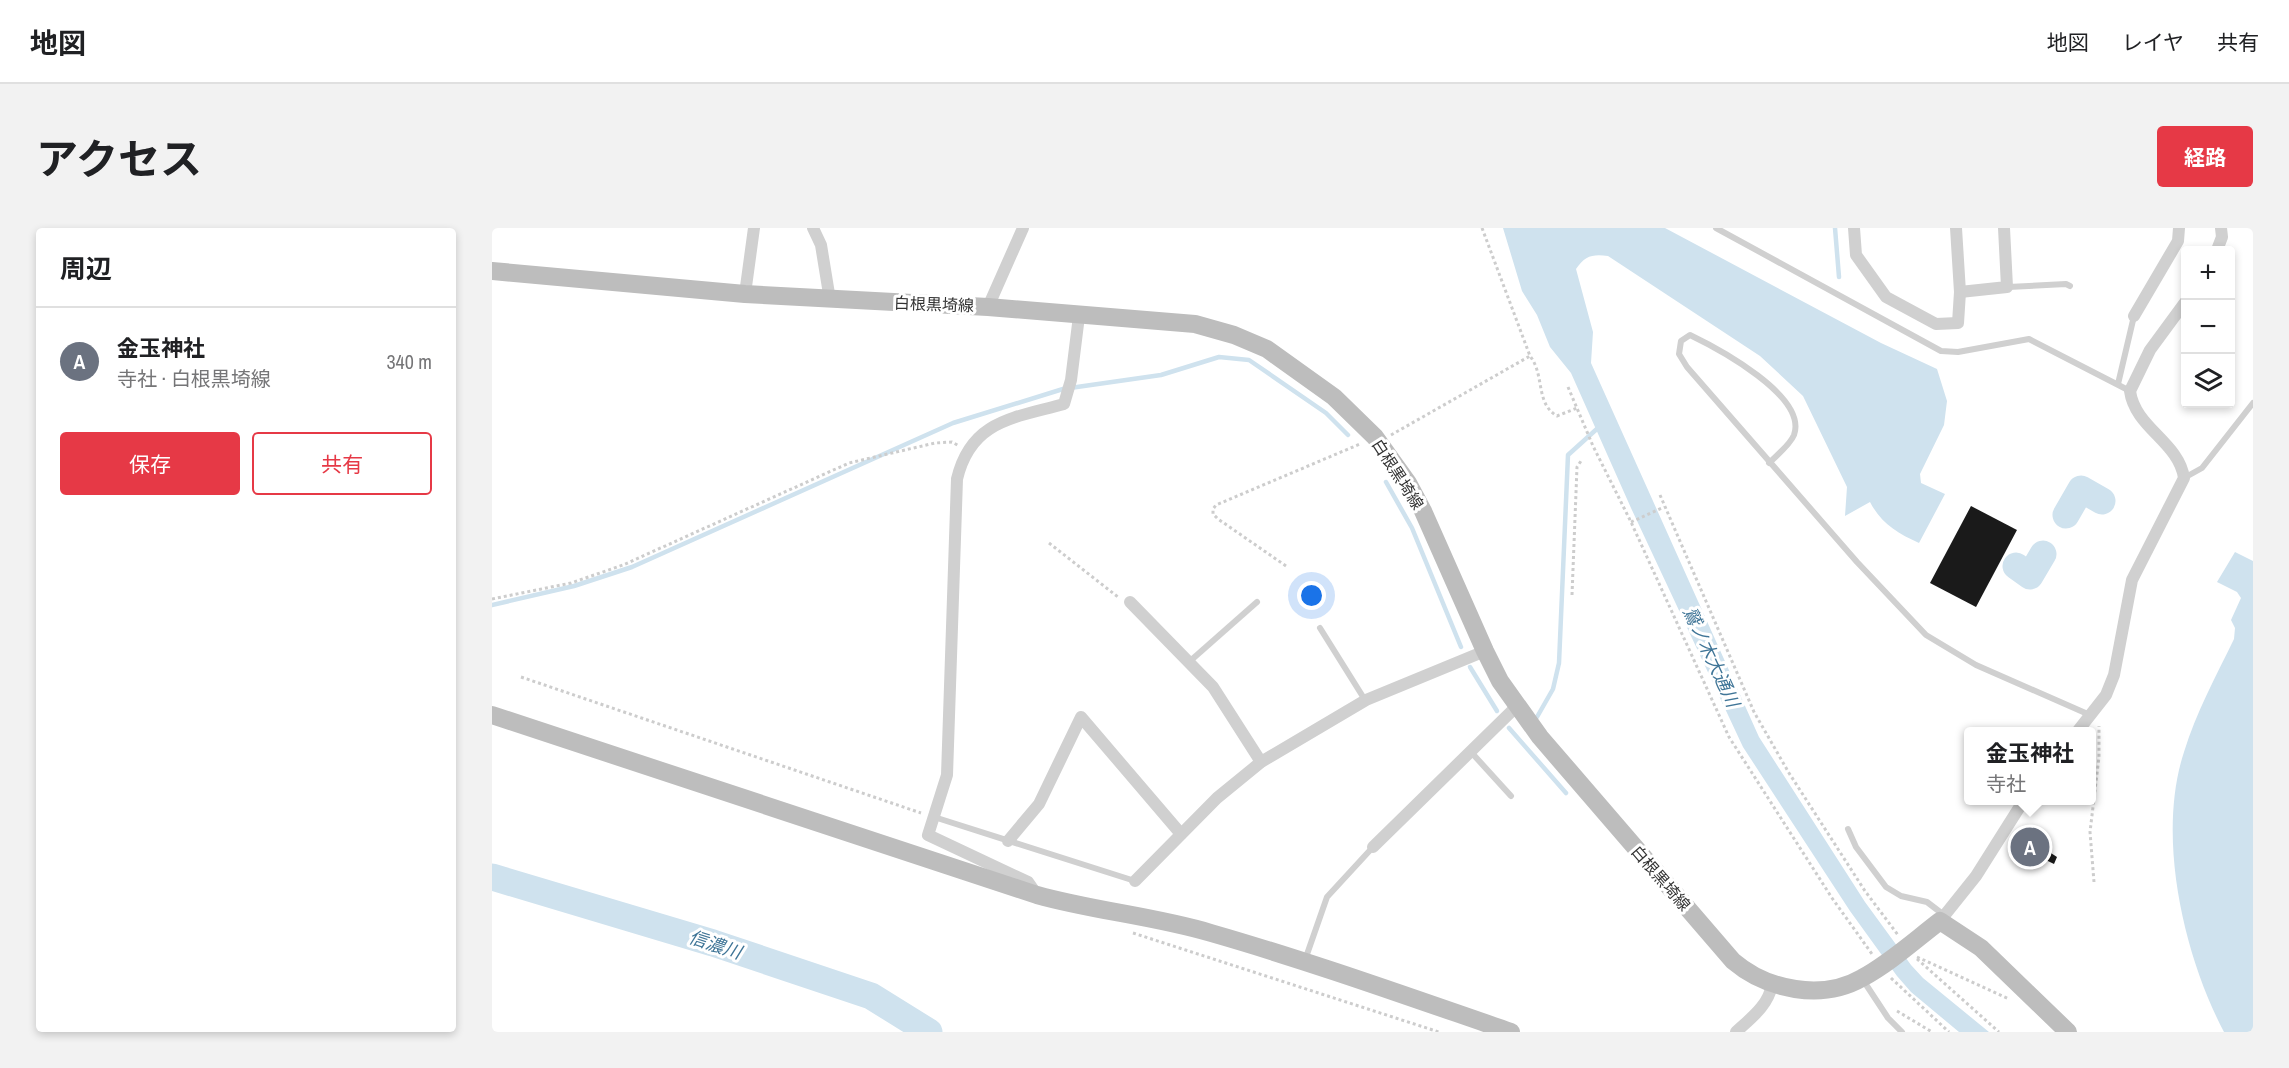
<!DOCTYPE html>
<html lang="ja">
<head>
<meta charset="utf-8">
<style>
  body { margin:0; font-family:"Archivo Narrow","Noto Sans JP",sans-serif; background:#f2f2f2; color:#202124 }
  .controls { position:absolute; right:18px; top:18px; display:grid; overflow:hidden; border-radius:6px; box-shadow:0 3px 9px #0003 }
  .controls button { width:54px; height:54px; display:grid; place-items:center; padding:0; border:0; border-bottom:2px solid #e0e0e0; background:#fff; color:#202124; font:30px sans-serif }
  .you { position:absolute; left:820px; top:368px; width:21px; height:21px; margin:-15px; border:4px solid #fff; border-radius:50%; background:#1a73e8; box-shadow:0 0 0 9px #1a73e833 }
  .badge { display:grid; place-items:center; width:39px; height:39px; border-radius:50%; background:#e63946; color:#fff; font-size:20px; font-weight:700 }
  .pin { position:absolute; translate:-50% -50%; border:3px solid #fff; box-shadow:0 2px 6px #0006 }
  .popup { position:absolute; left:1472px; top:499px; width:132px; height:78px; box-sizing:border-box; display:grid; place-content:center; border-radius:6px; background:#fff; filter:drop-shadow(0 2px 4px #0005); font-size:20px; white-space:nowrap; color:#757577 }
  .popup b { font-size:22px; color:#202124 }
  .popup::after { content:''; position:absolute; left:50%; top:100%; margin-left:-12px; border:12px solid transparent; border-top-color:#fff }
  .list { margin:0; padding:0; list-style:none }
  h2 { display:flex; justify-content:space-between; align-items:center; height:78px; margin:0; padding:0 24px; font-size:26px }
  h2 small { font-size:20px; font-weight:400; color:#757577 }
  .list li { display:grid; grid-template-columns:39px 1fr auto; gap:18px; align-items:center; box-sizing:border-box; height:108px; padding:0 24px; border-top:2px solid #e0e0e0 }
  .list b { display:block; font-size:22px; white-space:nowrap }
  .list p { margin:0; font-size:20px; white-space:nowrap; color:#757577 }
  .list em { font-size:20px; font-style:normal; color:#757577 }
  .actions { display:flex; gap:12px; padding:18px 24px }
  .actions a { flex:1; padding:14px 0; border:2px solid #e63946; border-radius:6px; text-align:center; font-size:21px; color:#e63946 }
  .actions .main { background:#e63946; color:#fff }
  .icon { flex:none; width:33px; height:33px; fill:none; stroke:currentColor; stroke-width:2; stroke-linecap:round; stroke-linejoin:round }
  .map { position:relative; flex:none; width:1761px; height:804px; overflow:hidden; border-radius:6px }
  header { display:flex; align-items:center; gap:36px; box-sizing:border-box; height:84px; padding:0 30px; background:#fff; border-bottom:2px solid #e0e0e0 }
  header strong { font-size:28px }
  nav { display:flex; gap:33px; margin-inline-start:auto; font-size:21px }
  .intro { display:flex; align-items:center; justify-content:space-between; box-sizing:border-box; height:144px; padding:0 36px }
  h1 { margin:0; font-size:42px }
  .button { padding:15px 27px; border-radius:6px; background:#e63946; color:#fff; font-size:21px; font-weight:700 }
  main { display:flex; gap:36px; padding:0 36px }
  aside { flex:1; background:#fff; border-radius:6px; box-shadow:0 3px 9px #0003 }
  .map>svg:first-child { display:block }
</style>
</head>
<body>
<header>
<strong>地図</strong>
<nav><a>地図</a><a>レイヤ</a><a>共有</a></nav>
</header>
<div class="intro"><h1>アクセス</h1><a class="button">経路</a></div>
<main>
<aside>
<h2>周辺<small></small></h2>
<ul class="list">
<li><span class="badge" style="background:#6b7280">A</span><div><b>金玉神社</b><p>寺社 · 白根黒埼線</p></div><em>340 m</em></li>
</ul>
<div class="actions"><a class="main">保存</a><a>共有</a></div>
</aside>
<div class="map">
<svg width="1761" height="804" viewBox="0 0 1761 804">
  <rect width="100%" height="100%" fill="#fff"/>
  <g fill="#cfe2ee">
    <path d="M1011 0H1173L1389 115 1445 141 1455 173 1452 197 1428 246 1429 255 1453 266 1427 315C1405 305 1389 295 1378 274L1353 288 1355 259 1311 168 1268 128 1116 28C1100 26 1093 28 1084 41L1101 104 1099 135 1267 509 1373 674 1419 737 1431 750 1497 804H1467L1419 764 1405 748 1358 683 1251 519 1139 280 1079 145 1058 119 1045 87 1030 63Z"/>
    <path d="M1743 324 1761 333V804H1732C1692 728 1664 609 1692 524 1704 485 1724 448 1742 411L1743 400 1739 392 1749 370 1745 364 1725 354Z"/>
  </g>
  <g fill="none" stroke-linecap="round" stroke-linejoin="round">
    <g stroke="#cfe2ee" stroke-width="4.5">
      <path d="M1343 0 1347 49"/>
      <path d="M894 254 920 300 969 419"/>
      <path d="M0 377 82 358 140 339 461 195 571 161 669 147 727 129 757 132 834 185 856 207"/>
      <path d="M978 439 1005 483"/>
      <path d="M1045 489 1061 461 1067 435 1076 227 1107 199"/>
      <path d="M1017 500 1074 565"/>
    </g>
    <g stroke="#cfe2ee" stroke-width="27">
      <path d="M1574 287 1589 261 1610 273"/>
      <path d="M1524 338 1538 348 1551 326"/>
      <path d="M0 649 221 715 379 768 437 804"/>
    </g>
  </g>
  <g fill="#1a1a1a">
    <path d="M1479 278 1525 302 1484 379 1438 355Z"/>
    <path d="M1532 609 1546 614 1545 616 1565 629 1562 636 1527 619Z"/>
  </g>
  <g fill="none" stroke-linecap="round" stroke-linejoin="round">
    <g stroke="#cdcdcd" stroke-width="3" stroke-dasharray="3 3" stroke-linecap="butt">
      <path d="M990 0 1038 128C1053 147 1043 175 1065 188L1085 180"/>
      <path d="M1076 159 1101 218 1139 294 1237 509 1340 670 1380 726"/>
      <path d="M899 207 1038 128"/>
      <path d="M1168 267 1262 484 1297 545 1373 663 1406 707"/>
      <path d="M1139 294 1172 279"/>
      <path d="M557 315 626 369"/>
      <path d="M794 338 726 291 721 286V281L724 277 868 216"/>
      <path d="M1080 367 1085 239 1089 233"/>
      <path d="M0 371 79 355 131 337 357 235 443 215 460 214 467 218"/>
      <path d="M29 449 429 585"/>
      <path d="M1602 654 1598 604 1607 529V498"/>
      <path d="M641 705 947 804"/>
      <path d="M1425 729 1517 771"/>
      <path d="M1425 731 1507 804"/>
      <path d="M1399 750 1457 804"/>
      <path d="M1405 783 1440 804"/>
    </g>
    <g stroke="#d0d0d0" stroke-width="6">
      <path d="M1224 0 1449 123 1466 124 1537 111 1638 163"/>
      <path d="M1516 59 1574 56 1578 58"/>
      <path d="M1626 156 1642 88"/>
      <path d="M1277 235C1285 227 1298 217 1302 207 1316 168 1225 120 1198 107L1189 113 1187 126 1195 139 1365 334 1434 407 1484 437 1598 487"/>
      <path d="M1692 250 1710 240 1761 175"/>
      <path d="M828 400 873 472"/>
      <path d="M697 434 765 374"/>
      <path d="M979 524 1019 568"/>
      <path d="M442 589 643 653"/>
      <path d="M1356 601 1364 619 1394 659 1409 668 1435 674 1452 687"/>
      <path d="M813 732 835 669 881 619"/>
      <path d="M1371 752 1396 790 1410 804"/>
    </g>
    <g stroke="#d0d0d0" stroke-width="12">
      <path d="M321 0 329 17 338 72"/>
      <path d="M1362 0 1364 27 1394 69 1444 96 1466 95 1468 64 1464 0"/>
      <path d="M1725 22 1730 9 1729 0"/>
      <path d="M1468 64 1515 59 1512 0"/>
      <path d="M253 66 262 0"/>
      <path d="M496 79 531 0"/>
      <path d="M1642 88 1686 13 1687 0"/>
      <path d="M638 374 721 459 769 534"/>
      <path d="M1585 504 1614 467 1622 447 1640 352 1692 250C1687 214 1643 200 1638 163L1658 122 1694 73"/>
      <path d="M516 613 547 576 589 489 689 606"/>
      <path d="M881 619 1025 478"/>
      <path d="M643 653 725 570 769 534 874 472 993 423"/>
      <path d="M545 667 536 654 436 607 455 547 465 251C479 192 522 190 572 176L579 152 587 88"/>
      <path d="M1448 693 1484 648 1532 572"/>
      <path d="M1244 804C1259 790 1276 778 1280 757"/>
    </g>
    <g stroke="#bdbdbd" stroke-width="18">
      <path d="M0 43 253 66 496 79 703 96 742 107 775 121 842 169 883 209 916 255 931 283 993 423 1008 453 1048 509 1241 733C1275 762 1330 773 1370 750 1398 735 1423 712 1448 693L1489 720 1576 804"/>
      <path d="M0 487 545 667C602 683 662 688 719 705 820 734 920 770 1019 804"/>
    </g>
  </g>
  <g text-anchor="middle" stroke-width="6" stroke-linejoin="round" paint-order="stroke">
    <g font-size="16" fill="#333" stroke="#fff">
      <text transform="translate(442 76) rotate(2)" y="6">白根黒埼線</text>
      <text transform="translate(906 246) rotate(57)" y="6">白根黒埼線</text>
      <text transform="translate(1169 650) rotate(49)" y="6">白根黒埼線</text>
    </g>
    <g font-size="18" font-style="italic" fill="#3f7597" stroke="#fff">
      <text transform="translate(1219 429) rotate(65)" y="6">鷲ノ木大通川</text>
      <text transform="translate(223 717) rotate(18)" y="6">信濃川</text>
    </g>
  </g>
</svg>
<div class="controls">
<button>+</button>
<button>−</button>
<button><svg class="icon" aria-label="layers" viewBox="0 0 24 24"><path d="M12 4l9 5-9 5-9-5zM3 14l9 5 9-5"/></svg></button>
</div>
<div class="you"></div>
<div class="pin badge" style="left:1538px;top:619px;background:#6b7280">A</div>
<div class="popup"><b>金玉神社</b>寺社</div>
</div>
</main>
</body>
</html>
